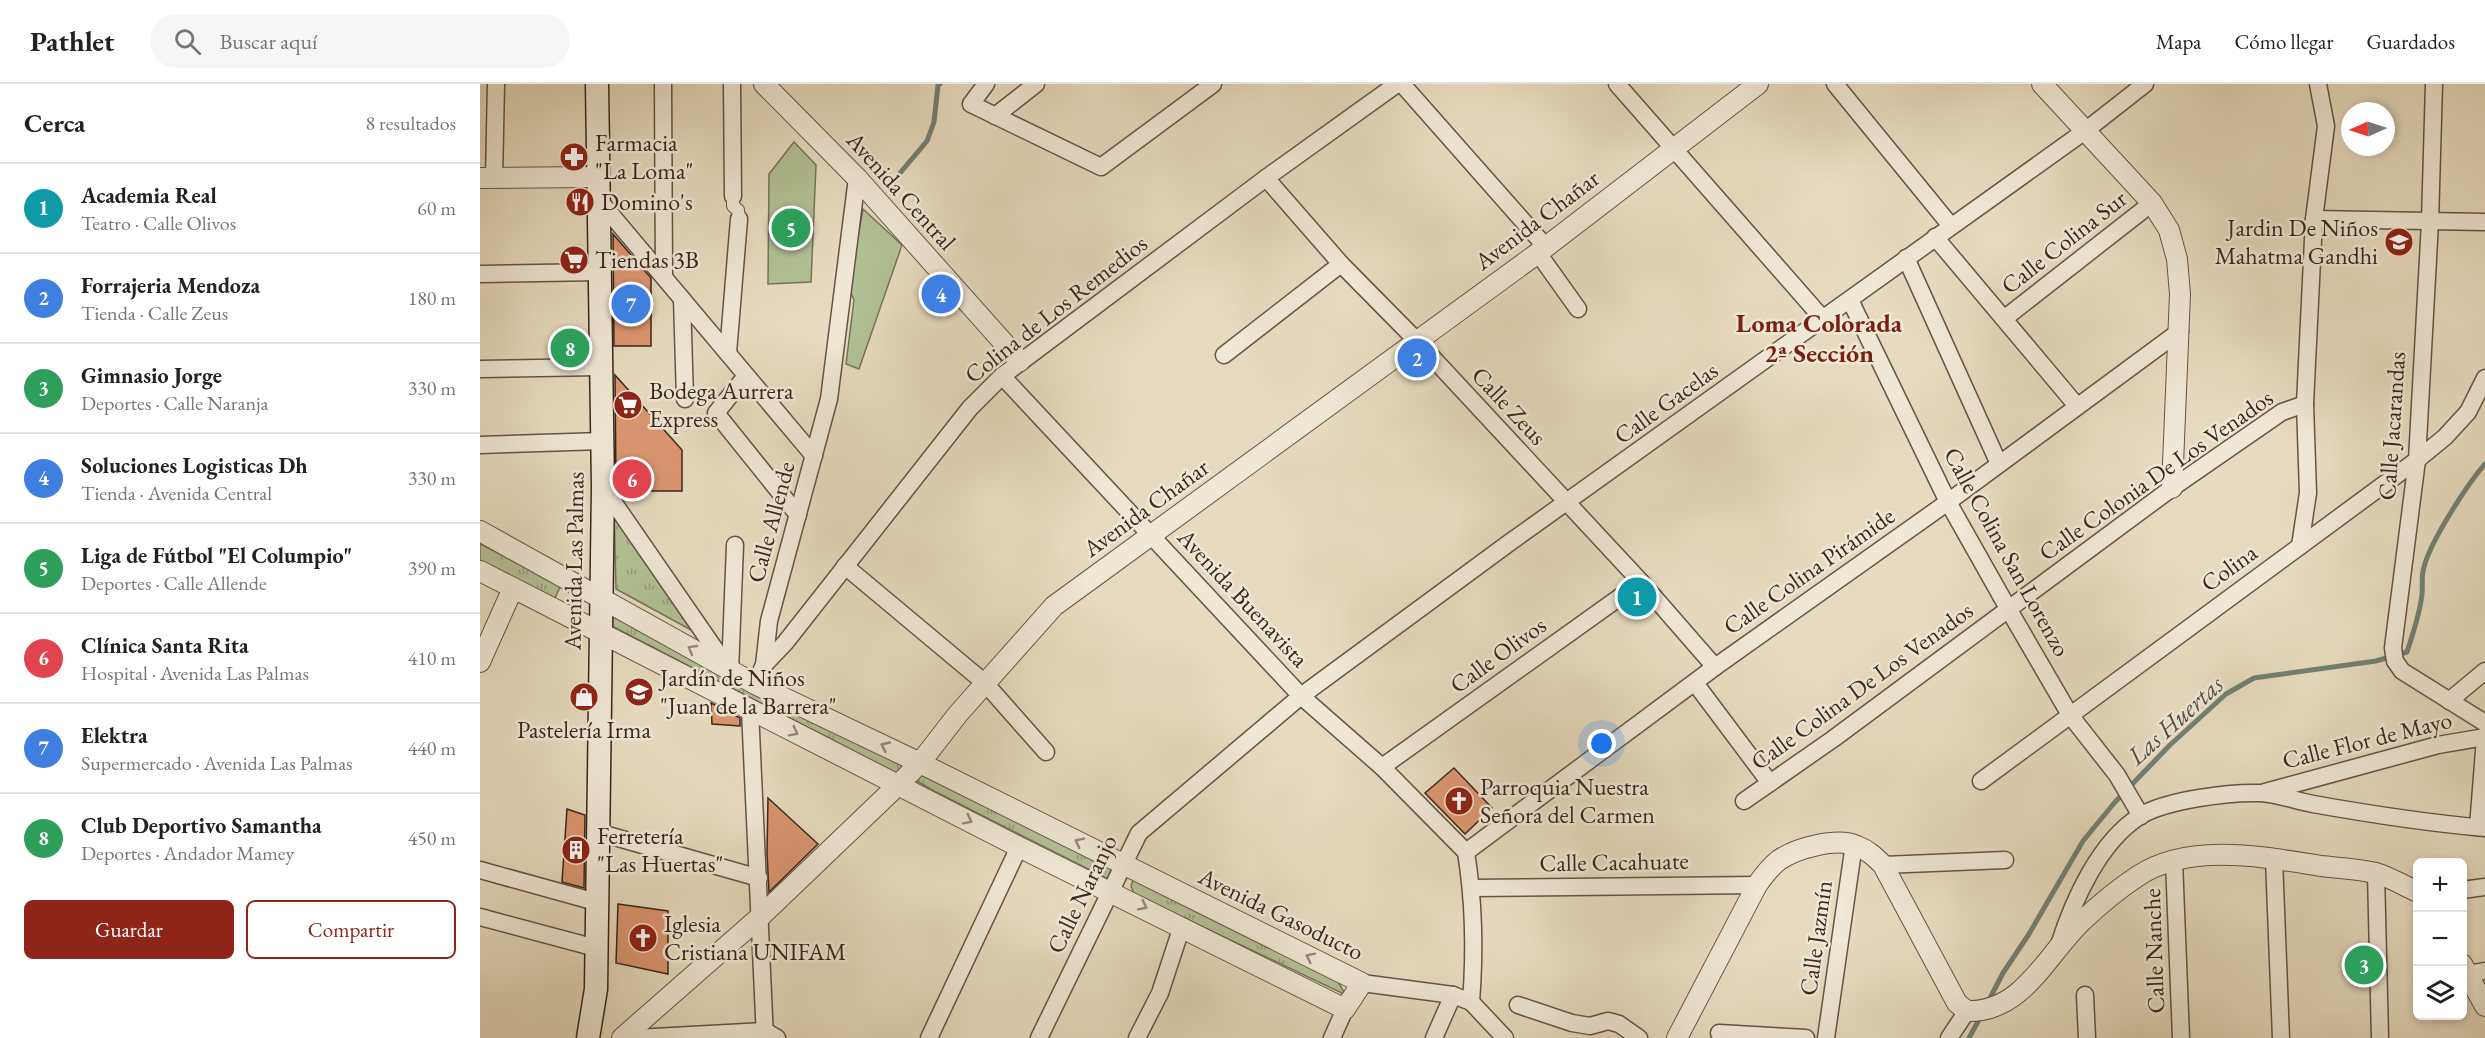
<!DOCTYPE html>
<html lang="es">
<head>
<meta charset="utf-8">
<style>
  body { margin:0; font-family:"EB Garamond",serif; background:#f6f6f6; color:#222 }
  .controls { position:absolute; right:18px; bottom:18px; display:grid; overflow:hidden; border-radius:9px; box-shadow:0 3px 9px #0003 }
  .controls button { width:54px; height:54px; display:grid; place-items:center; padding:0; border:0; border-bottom:2px solid #e0e0e0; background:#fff; color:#222; font:30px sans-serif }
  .compass { position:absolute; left:1861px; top:18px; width:54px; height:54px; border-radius:50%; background:#fff; box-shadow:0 3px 9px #0003; rotate:267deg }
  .you { position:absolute; left:1122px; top:660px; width:21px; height:21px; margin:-15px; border:4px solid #fff; border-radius:50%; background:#1a73e8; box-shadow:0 0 0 9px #1a73e833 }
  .badge { display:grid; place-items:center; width:39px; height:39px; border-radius:50%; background:#8f2418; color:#fff; font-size:20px; font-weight:700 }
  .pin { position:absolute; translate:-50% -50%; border:3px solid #fff; box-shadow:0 2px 6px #0006 }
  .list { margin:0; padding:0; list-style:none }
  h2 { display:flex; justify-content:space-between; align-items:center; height:78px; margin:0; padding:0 24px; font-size:26px }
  h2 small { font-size:20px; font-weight:400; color:#767676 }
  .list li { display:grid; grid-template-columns:39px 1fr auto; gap:18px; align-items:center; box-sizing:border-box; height:90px; padding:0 24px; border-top:2px solid #e0e0e0 }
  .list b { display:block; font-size:22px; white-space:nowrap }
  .list p { margin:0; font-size:20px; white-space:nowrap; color:#767676 }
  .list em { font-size:20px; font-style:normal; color:#767676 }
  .actions { display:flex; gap:12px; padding:18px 24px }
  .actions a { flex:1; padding:14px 0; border:2px solid #8f2418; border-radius:9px; text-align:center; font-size:21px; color:#8f2418 }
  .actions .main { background:#8f2418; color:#fff }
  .icon { flex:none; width:33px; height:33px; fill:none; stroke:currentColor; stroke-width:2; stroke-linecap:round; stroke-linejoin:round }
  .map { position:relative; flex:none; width:2005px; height:954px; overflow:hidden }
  header { display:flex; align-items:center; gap:36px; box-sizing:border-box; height:84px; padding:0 30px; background:#fff; border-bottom:2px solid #e0e0e0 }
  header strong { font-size:28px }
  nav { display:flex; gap:33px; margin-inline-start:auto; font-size:21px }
  .search { width:420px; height:54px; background:#f6f6f6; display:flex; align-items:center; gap:15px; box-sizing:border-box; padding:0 21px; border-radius:33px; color:#767676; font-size:22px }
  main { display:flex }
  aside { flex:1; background:#fff }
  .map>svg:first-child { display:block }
</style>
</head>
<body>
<header>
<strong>Pathlet</strong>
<div class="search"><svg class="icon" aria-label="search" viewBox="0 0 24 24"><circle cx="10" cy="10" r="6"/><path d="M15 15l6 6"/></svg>Buscar aquí</div>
<nav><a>Mapa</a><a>Cómo llegar</a><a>Guardados</a></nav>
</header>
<main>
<aside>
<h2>Cerca<small>8 resultados</small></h2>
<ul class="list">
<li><span class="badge" style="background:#0f9aa8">1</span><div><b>Academia Real</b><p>Teatro · Calle Olivos</p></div><em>60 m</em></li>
<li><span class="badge" style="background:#3f7fe0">2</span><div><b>Forrajeria Mendoza</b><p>Tienda · Calle Zeus</p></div><em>180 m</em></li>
<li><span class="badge" style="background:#2e9e5b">3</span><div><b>Gimnasio Jorge</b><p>Deportes · Calle Naranja</p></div><em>330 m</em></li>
<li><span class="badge" style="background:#3f7fe0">4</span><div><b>Soluciones Logisticas Dh</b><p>Tienda · Avenida Central</p></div><em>330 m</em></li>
<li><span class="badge" style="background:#2e9e5b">5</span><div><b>Liga de Fútbol &quot;El Columpio&quot;</b><p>Deportes · Calle Allende</p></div><em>390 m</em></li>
<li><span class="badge" style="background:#e0444e">6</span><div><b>Clínica Santa Rita</b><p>Hospital · Avenida Las Palmas</p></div><em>410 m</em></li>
<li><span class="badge" style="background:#3f7fe0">7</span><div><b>Elektra</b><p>Supermercado · Avenida Las Palmas</p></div><em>440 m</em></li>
<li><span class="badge" style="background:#2e9e5b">8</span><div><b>Club Deportivo Samantha</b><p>Deportes · Andador Mamey</p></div><em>450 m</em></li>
</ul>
<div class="actions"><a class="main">Guardar</a><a>Compartir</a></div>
</aside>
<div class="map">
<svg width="2005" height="954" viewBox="0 0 2005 954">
  <defs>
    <pattern id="grass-tufts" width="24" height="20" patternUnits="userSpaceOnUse" patternTransform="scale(1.5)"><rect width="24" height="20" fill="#b2c195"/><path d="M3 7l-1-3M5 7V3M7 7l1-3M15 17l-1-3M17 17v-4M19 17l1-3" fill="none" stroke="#929d79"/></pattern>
  </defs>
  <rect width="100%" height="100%" fill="#e7dbbf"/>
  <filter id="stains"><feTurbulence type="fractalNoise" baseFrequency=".00333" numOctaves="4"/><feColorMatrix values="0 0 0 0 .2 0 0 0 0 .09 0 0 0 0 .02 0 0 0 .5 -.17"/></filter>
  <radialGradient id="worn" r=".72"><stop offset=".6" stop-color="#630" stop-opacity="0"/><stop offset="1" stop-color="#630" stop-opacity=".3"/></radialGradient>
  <g fill="url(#grass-tufts)" stroke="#757459" stroke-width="1.5">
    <path d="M134 424 224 553 136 505Z"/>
    <path d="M0 460 81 501 75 514 0 477Z"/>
    <path d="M129 527 425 680 416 689 126 539Z"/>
    <path d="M444 688 636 784 630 796 454 707 435 696Z"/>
    <path d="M659 794 853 890 866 911 654 810 651 802 653 796Z"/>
  </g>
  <g fill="#b2c195" stroke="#757459" stroke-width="1.5">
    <path d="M314 58 336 81 331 198 288 200 289 90Z"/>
    <path d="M383 125 422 161 379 285 366 280 374 216 369 204Z"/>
  </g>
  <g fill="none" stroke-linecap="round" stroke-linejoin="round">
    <g stroke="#728073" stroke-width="5">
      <path d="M415 95 447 57 454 38 458 1 460 0"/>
      <path d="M1508 918 1523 889 1549 850 1603 757 1635 718 1690 661 1746 610 1774 594 1896 577 1927 568C1933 549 1940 530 1942 510 1943 501 1941 491 1944 483 1951 456 1987 401 2005 380"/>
      <path d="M1489 954 1501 932"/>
    </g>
  </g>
  <g fill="#db9670" stroke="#38271d" stroke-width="1.5">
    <path d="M133 150 171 194V262H134Z"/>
    <path d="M135 291 202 366V407H138L136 404Z"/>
    <path d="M231 619 260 634V642L232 640Z"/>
    <path d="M974 684 1012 724 985 750 945 709Z"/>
    <path d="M288 714 338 760 289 808 287 769Z"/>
    <path d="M87 725 105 731 104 804 82 798Z"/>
    <path d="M138 820 188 827V890L136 879Z"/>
  </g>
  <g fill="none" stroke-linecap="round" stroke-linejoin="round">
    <g stroke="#645446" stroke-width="14">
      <path id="pedestrian" d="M253 112V122L258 126 259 135"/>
    </g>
    <g stroke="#645446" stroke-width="19">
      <g id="minor">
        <path d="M183 0 184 193"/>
        <path d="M252 0 253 112"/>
        <path d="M506 0 491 20 621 83 733 0"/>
        <path d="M922 0 1066 163"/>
        <path d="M1137 0 1343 235"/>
        <path d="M1355 0 1471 142"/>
        <path d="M1954 0 1950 138 1937 376 1913 564 1915 577 1922 587 2005 639"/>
        <path d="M515 32 556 0"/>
        <path d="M14 94 16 0"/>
        <path d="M786 94 861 180 937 257 1161 498 1235 583"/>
        <path d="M118 115 334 372"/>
        <path d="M1834 135 2005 138"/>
        <path d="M1455 153 1597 322"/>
        <path d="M1058 169 1098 225"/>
        <path d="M1426 174 1519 380"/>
        <path d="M0 190 119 188"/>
        <path d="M202 215 205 315"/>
        <path d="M1370 216 1468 418 1529 526 1590 631 1637 691 1661 732"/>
        <path d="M1525 234 1672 119"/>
        <path d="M248 269 259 135"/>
        <path d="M744 271 861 180"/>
        <path d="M0 285 120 283"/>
        <path d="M266 292 236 329 318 431"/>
        <path d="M522 292 821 612 902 683 986 768"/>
        <path d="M0 361 122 357"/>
        <path d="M123 403 250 587"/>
        <path d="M1820 462 1828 409 1825 320 1834 135 1846 42 1838 0"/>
        <path d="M365 482 505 599 566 668"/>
        <path d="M284 581 289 537 349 315 377 94"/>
        <path d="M250 587 255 461"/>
        <path d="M1215 599 1290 699"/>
        <path d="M275 600 284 581 305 559 490 324 522 292 786 94 917 0"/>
        <path d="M1969 617 2005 587"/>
        <path d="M270 626 285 954"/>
        <path d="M902 683 1161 498"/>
        <path d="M1501 697 1937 376 1965 353 1988 328 2005 294"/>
        <path d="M1785 708 1958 661 2005 653"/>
        <path d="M1264 717 1353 655 1692 404 1802 328 1825 320"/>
        <path d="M1998 743 2005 654"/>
        <path d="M117 748 279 794"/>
        <path d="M986 768 1235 583 1468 418 1700 247"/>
        <path d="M986 768C994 818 995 868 991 918"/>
        <path d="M1794 775 1801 954"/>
        <path d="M1694 777 1701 954"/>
        <path d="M1403 781 1525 776"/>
        <path d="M0 786 116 818"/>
        <path d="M1896 789 1900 954"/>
        <path d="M992 804 1277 801"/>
        <path d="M1982 806 2005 803"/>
        <path d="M0 833 116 864"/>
        <path d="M1579 861C1593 817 1619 758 1660 732 1686 716 1750 708 1780 709 1798 710 1816 717 1833 720 1889 730 1949 739 2005 744"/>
        <path d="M1988 890 2005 887"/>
        <path d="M882 899 973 911 991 918 1025 954"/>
        <path d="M1605 911 1607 954"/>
        <path d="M1038 921 1092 939 1110 942 1128 937 1139 940 1159 954"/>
        <path d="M1239 949 1326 954"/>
        <path d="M155 954 285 947 297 954"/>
        <path d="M449 954 539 763"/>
        <path d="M559 954 659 749 821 612 1029 459 1605 47 1665 0"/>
        <path d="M657 954 680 909 702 842"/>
        <path d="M852 954 865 925"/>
        <path d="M954 954 973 911"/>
        <path d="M1346 954 1374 760"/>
        <path d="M1469 954 1487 927"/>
      </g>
    </g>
    <g stroke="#645446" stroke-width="22">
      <g id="tertiary">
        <path d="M284 0 377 94 540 277"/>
        <path d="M1562 0 1672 119 1689 146 1697 175 1700 210 1692 404"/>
        <path d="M0 94 117 93"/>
        <path d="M0 447 275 600 440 679 882 899 865 925 539 763 0 487"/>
        <path d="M0 578 33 504"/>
        <path d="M1982 880 2005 922"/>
        <path d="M142 954 281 832 419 700 440 679 478 630 574 522 1058 169 1278 0"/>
        <path d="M1197 954 1277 801C1284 791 1290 783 1299 776 1317 764 1357 753 1377 762 1388 766 1395 773 1403 781L1477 919 1487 927C1542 929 1566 872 1601 838 1618 822 1638 805 1658 792 1710 758 1784 773 1841 782 1859 784 1878 785 1896 789 1910 793 1924 802 1938 808"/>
      </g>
    </g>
    <g stroke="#38271d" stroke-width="25">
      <path id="secondary" d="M108 954 116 905 123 403 117 0"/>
    </g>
    <use href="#pedestrian" stroke="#efe8d5" stroke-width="12"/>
    <use href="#minor" stroke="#efe8d5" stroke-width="16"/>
    <use href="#tertiary" stroke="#efe8d5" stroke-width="20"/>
    <use href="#secondary" stroke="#efe8d5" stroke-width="22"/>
  </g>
  <defs><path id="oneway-chevron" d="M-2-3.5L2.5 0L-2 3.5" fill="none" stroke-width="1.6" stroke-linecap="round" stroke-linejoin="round" transform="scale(1.5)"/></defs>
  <g stroke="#948879">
    <use href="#oneway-chevron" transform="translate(212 565) rotate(-150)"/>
    <use href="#oneway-chevron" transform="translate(314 648) rotate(27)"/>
    <use href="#oneway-chevron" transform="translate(405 662) rotate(-155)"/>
    <use href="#oneway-chevron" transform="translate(488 736) rotate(27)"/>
    <use href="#oneway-chevron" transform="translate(599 758) rotate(-153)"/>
    <use href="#oneway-chevron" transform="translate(663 822) rotate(27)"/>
    <use href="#oneway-chevron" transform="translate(830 873) rotate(-154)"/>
  </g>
  <defs>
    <g id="pharmacy-disc" transform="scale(1.5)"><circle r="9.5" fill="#8f2418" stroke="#efe8d5"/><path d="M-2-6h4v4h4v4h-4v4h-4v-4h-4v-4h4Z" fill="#fff"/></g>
    <g id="restaurant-disc" transform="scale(1.5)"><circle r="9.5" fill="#8f2418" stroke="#efe8d5"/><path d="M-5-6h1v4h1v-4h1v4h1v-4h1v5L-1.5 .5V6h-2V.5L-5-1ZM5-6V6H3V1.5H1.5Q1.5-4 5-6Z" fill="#fff"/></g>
    <g id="school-disc" transform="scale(1.5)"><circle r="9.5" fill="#8f2418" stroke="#efe8d5"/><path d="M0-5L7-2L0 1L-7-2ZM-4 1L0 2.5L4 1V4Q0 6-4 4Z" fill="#fff"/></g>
    <g id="supermarket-disc" transform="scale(1.5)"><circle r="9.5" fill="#8f2418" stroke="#efe8d5"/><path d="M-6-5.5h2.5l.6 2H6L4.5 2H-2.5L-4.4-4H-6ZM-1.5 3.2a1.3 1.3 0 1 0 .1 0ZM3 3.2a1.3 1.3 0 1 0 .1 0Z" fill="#fff"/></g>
    <g id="shop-disc" transform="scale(1.5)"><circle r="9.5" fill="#8f2418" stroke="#efe8d5"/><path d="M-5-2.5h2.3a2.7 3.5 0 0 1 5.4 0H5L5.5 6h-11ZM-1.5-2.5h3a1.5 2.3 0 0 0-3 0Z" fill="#fff"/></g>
    <g id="church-disc" transform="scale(1.5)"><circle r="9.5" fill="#8f2418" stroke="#efe8d5"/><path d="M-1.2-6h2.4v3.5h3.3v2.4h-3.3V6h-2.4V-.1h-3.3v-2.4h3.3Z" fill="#fff"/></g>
    <g id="building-disc" transform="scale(1.5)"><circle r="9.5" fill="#8f2418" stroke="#efe8d5"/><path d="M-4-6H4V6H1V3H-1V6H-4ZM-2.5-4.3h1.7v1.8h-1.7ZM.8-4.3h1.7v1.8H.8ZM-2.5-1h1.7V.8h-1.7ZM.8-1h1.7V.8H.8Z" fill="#fff"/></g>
  </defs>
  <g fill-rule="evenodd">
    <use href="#pharmacy-disc" x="94" y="73"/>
    <use href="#restaurant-disc" x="100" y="118"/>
    <use href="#school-disc" x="1919" y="158"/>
    <use href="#supermarket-disc" x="94" y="176"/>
    <use href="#supermarket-disc" x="148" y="321"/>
    <use href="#school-disc" x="159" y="608"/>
    <use href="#shop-disc" x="104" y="613"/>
    <use href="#church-disc" x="979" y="717"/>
    <use href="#building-disc" x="96" y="766"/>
    <use href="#church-disc" x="163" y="854"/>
  </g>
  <g text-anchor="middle" stroke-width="5" stroke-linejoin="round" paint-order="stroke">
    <g font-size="24" fill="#38271d" stroke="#efe8d5" text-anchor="start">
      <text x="115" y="67">Farmacia<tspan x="115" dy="28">"La Loma"</tspan></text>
      <text x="121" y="126">Domino's</text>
      <text x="1898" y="152" text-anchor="end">Jardin De Niños<tspan x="1898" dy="28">Mahatma Gandhi</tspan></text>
      <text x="115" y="184">Tiendas 3B</text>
      <text x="169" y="315">Bodega Aurrera<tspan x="169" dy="28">Express</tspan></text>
      <text x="180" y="602">Jardín de Niños<tspan x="180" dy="28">"Juan de la Barrera"</tspan></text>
      <text x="104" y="654" text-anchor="middle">Pastelería Irma</text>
      <text x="1000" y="711">Parroquia Nuestra<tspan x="1000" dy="28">Señora del Carmen</tspan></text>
      <text x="117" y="760">Ferretería<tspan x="117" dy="28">"Las Huertas"</tspan></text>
      <text x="184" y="848">Iglesia<tspan x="184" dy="28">Cristiana UNIFAM</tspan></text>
    </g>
    <g font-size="24" fill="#38271d" stroke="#efe8d5">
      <text transform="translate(421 107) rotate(48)" y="8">Avenida Central</text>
      <text transform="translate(1057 136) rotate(-37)" y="8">Avenida Chañar</text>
      <text transform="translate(1584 158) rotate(-38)" y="8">Calle Colina Sur</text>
      <text transform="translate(576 225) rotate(-38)" y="8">Colina de Los Remedios</text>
      <text transform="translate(1186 319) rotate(-36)" y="8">Calle Gacelas</text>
      <text transform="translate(1029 322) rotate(47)" y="8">Calle Zeus</text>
      <text transform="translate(1912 342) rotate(-86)" y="8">Calle Jacarandas</text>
      <text transform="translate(1676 391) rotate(-35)" y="8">Calle Colonia De Los Venados</text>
      <text transform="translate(666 424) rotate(-36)" y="8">Avenida Chañar</text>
      <text transform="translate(291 438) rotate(-75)" y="8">Calle Allende</text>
      <text transform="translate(1527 468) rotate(61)" y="8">Calle Colina San Lorenzo</text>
      <text transform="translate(94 477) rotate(-89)" y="8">Avenida Las Palmas</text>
      <text transform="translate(1749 484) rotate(-36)" y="8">Colina</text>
      <text transform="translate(1329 487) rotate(-35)" y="8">Calle Colina Pirámide</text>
      <text transform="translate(763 514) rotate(47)" y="8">Avenida Buenavista</text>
      <text transform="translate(1018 571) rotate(-36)" y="8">Calle Olivos</text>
      <text transform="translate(1382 602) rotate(-36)" y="8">Calle Colina De Los Venados</text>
      <text transform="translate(1887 656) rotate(-14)" y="8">Calle Flor de Mayo</text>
      <text transform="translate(1134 778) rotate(-1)" y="8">Calle Cacahuate</text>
      <text transform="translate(602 810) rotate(-64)" y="8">Calle Naranjo</text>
      <text transform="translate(801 830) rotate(26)" y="8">Avenida Gasoducto</text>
      <text transform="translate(1336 854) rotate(-82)" y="8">Calle Jazmín</text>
      <text transform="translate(1674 867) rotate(-92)" y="8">Calle Nanche</text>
    </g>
    <g font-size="26" font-weight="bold" fill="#7a1f14" stroke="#efe8d5">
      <text x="1339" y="248">Loma Colorada<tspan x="1339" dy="30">2ª Sección</tspan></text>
    </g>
    <g font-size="26" font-style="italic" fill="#504c41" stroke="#efe8d5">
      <text transform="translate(1695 636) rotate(-42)" y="9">Las Huertas</text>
    </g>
  </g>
  <rect width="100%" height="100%" filter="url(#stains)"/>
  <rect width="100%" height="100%" fill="url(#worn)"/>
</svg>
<div class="controls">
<button>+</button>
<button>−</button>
<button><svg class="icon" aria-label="layers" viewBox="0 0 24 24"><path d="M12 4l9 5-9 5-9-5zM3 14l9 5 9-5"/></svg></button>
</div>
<svg class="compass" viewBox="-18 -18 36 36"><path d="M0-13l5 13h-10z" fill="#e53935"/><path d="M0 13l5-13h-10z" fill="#767676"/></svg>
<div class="you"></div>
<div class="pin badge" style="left:1157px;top:513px;background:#0f9aa8">1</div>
<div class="pin badge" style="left:937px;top:274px;background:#3f7fe0">2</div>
<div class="pin badge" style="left:1884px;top:881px;background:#2e9e5b">3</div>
<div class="pin badge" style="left:461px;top:210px;background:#3f7fe0">4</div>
<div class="pin badge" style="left:311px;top:144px;background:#2e9e5b">5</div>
<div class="pin badge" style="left:152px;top:395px;background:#e0444e">6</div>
<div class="pin badge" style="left:151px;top:220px;background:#3f7fe0">7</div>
<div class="pin badge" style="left:90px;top:264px;background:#2e9e5b">8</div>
</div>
</main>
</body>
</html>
